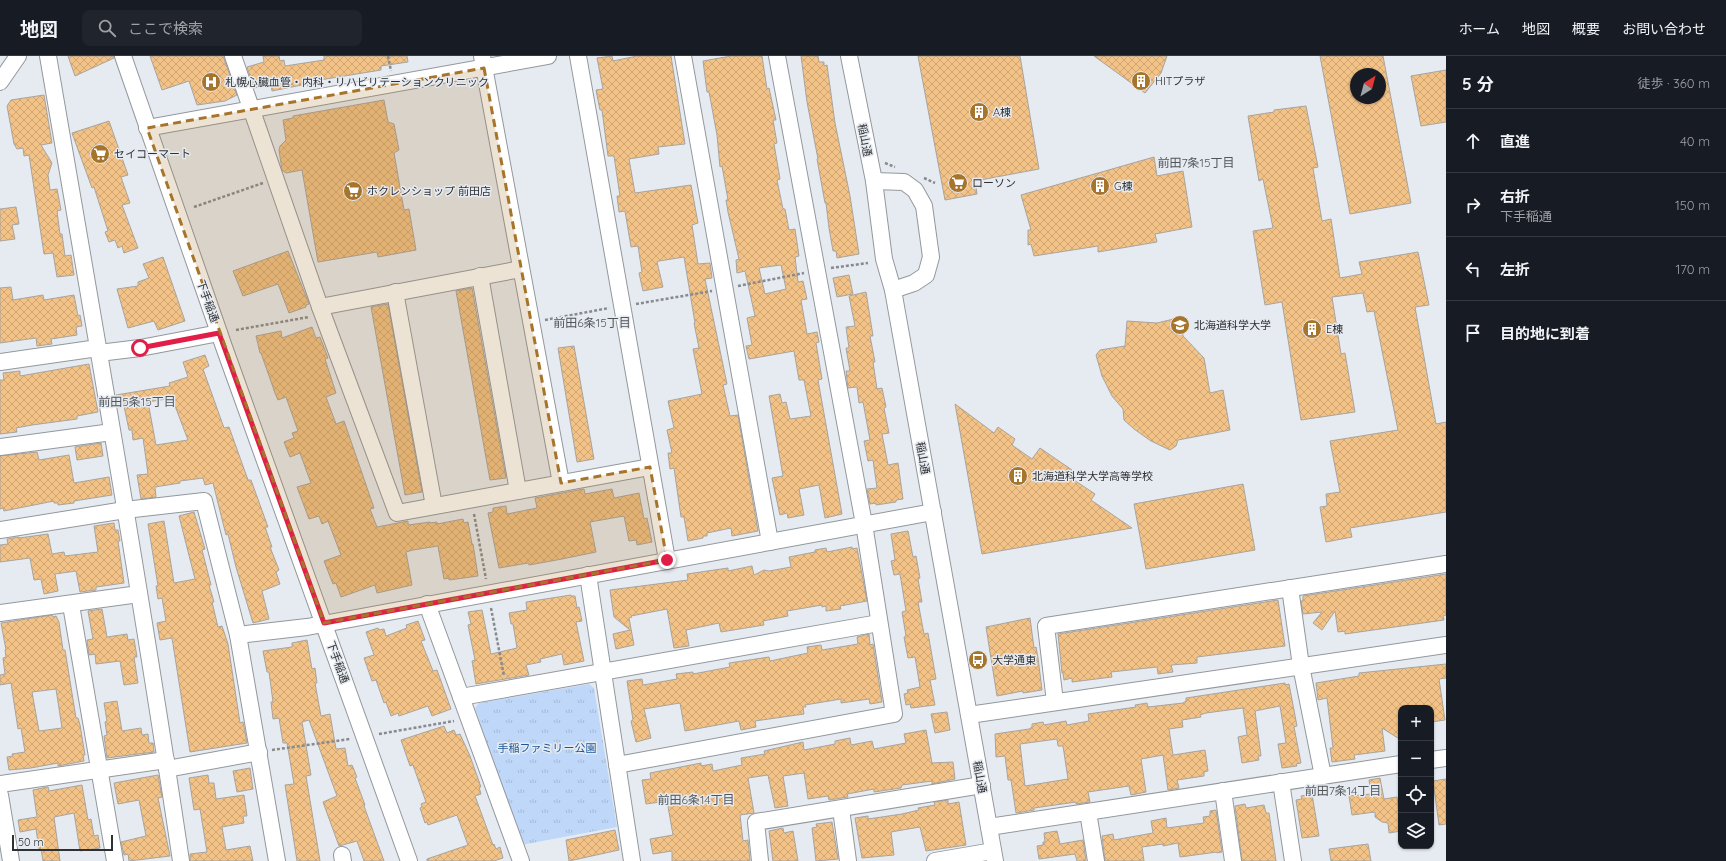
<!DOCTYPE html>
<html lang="ja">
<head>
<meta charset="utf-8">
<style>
  body { margin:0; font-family:Quicksand,"Noto Sans JP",sans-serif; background:#20242c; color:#f1f3f6 }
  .controls { position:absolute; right:12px; bottom:12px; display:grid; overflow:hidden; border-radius:8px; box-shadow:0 1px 3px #0004 }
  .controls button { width:36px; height:36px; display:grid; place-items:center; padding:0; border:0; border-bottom:1px solid #363941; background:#171b24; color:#f1f3f6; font:20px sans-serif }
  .compass { position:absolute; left:1350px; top:12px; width:36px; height:36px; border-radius:50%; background:#171b24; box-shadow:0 1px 3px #0004; rotate:36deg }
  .scale { position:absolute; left:12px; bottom:10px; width:101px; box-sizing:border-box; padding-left:4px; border:2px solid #2f3033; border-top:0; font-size:11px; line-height:14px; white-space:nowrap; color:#2f3033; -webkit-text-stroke:3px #e6ebf1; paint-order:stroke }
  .stop { position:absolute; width:12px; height:12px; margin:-9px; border:3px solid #e11d48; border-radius:50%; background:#fff }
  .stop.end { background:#e11d48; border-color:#fff; box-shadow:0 1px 4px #0008 }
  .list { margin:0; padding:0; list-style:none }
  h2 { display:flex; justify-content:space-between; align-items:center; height:52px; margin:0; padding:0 16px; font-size:17px }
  h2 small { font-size:13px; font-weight:400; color:#9ea1a6 }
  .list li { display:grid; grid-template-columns:26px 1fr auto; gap:12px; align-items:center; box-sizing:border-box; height:64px; padding:0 16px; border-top:1px solid #363941 }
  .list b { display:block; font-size:15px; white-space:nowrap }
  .list p { margin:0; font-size:13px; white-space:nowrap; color:#9ea1a6 }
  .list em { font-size:13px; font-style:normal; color:#9ea1a6 }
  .icon { flex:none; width:22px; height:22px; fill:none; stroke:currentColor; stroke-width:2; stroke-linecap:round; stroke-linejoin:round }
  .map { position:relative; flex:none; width:1446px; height:805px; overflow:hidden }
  header { display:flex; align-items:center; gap:24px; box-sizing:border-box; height:56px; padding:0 20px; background:#171b24; border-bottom:1px solid #363941 }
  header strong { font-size:19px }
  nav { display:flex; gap:22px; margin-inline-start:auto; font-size:14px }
  .search { width:280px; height:36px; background:#20242c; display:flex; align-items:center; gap:10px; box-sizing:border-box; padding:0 14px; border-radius:8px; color:#9ea1a6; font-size:15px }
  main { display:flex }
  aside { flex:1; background:#171b24 }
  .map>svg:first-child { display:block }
</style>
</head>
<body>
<header>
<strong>地図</strong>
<div class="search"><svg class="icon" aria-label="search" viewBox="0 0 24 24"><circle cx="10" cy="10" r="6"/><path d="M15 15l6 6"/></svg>ここで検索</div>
<nav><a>ホーム</a><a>地図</a><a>概要</a><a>お問い合わせ</a></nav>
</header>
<main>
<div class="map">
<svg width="1446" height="805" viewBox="0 0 1446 805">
  <defs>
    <pattern id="grass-tufts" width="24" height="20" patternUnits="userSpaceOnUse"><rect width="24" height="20" fill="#bfd8f9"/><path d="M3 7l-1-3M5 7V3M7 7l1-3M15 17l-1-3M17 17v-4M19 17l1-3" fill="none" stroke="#a4bad6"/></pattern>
    <pattern id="building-cross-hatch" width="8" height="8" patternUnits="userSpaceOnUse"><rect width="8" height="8" fill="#f2c286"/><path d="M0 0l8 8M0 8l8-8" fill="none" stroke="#d0a774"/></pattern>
  </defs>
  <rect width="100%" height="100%" fill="#e6ebf1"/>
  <path fill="url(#grass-tufts)" d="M589 628 594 632 617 771 521 789 475 652 479 647Z"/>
  <g fill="url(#building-cross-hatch)" stroke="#a8a49e" fill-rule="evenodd">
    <path d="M68 0H114V2L75 20Z"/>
    <path d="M150 0H223L237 39 225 45 197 49 189 25 162 34Z"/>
    <path d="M263 0H279L280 5 284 4 285 10 324 4V0H407L408 6 381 10V14L320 24V29L308 31 307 28 272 35 271 28 254 32 247 11 264 6Z"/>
    <path d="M612 0 613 5 637 0H671L685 88 658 91 659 98 629 103 635 137 691 129 698 167 692 169 698 208 710 207 712 222 705 223 727 328 723 329 730 360 738 359 758 475 732 480 731 472 707 477V480H703V482L688 485 684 461H681L674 412 670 413 668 397H672L667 374 674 372 668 345 702 338 693 293 699 292 694 267H695L684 201 659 205 657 206 663 231 643 235 639 217 642 216 638 190 631 191 625 155 619 156 617 140H620L614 100H608L602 54H600L596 34 603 33 597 2Z"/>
    <path d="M731 0H762L767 33 769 32 776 64H773L777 87 774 88 780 123 777 124 783 153H785L789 174 795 173 799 200 795 201 798 226 803 225 807 243 801 244 807 278 817 276 819 286 816 287 822 323 818 324 842 458 825 462 819 429 799 433 804 459 788 462 787 457 780 459 772 422 783 420 769 340 780 338 782 347 786 346 790 363 811 360 804 324H799L794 295 749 303 746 290 752 289 747 262 755 260 745 215 737 217 736 204 739 203 728 156 726 144H728L722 110 720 111 717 79 709 36H707L703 5ZM781 209 786 233 765 238 759 212Z"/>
    <path d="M801 0H818L819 6H824V10L827 9 835 67 850 140 859 198 837 202 836 195H833L829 172 826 147H825L817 103H818L807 46Z"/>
    <path d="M918 0H1020L1039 113 975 125 977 138 945 144Z"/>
    <path d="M1094 0H1167L1161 17 1145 37Z"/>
    <path d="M1320 0H1383L1411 147 1350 158ZM1356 18H1380V42H1356Z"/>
    <path d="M1446 14V66L1421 70 1411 20Z"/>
    <path d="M44 39 52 87 41 89 52 107 48 119 50 134 57 133 61 154 57 155 60 178H62L65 200 71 199 74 219 57 221 53 197 44 198 29 99 24 100 23 92 17 93 14 88 7 50 11 44Z"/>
    <path d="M384 44 388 66 394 68 399 94 394 97 404 154 409 153 416 194 378 201 377 196 318 206 302 114 286 117 282 114 279 94 280 90 286 84 283 64 293 62V60Z"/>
    <path d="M1306 50 1318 111 1313 112 1322 165 1331 163 1340 222 1362 218 1359 206 1418 196 1429 249 1415 251 1436 368 1446 366V456L1350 472 1352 481 1326 486 1320 451 1327 450 1326 438 1340 436 1330 385 1398 374 1374 255 1367 256 1363 237 1332 241 1341 298 1345 297 1355 356 1301 364 1282 246 1265 249 1253 175 1273 172 1263 123 1259 125 1248 60 1274 56V54Z"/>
    <path d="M109 65 128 119 121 121 130 147 122 149 138 192 124 197 122 190 118 192 115 184 109 186 105 176 108 175 94 131 92 132 72 77Z"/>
    <path d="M1154 101 1157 120 1183 115 1192 171 1155 178 1157 186 1098 196V190L1034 200 1031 188 1028 189V174H1031L1021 139Z"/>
    <path d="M16 151 19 168 12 169 15 183 0 185V153Z"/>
    <path d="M288 195 309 248 306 249V251L289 257 278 228 243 240 233 215Z"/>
    <path d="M163 201 185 265 158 274 154 265 128 272 117 233 138 230V226L149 222 143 208Z"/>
    <path d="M849 219 853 238 837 241 833 222Z"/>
    <path d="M11 231 13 244 43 239 44 244 74 239 78 260 80 259 82 270 76 271 77 279 51 283 52 288 37 290 36 282 0 287V232Z"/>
    <path d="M472 232 506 422 490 424 456 235Z"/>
    <path d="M866 236 873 280H870L875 306H873L877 333 882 332 886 351 884 352 889 377 882 378 888 409 898 407 903 443 896 444V446L876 449V447L870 448 867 433 877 432 873 404 868 405 864 385 870 384 863 346 859 347 857 331 848 332 846 315H850L846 292H849L846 271 855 270 849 240Z"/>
    <path d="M388 248 422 436 405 439 371 251Z"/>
    <path d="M1182 261 1183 280 1204 302 1210 337 1223 334 1230 374 1178 384 1176 390 1170 394 1151 385 1134 373 1124 364 1123 353 1112 340 1102 320 1096 299 1100 294 1125 290 1127 265 1157 267Z"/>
    <path d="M312 271 316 282 320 281 328 302 325 303 336 337 326 341 336 368 344 365 374 452 370 453 377 471 408 465V469L430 466V467L437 466V468L463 463 464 467 468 466 472 488H473L478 520 449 524V522L444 523 438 490 413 494 406 496 412 529 377 537 375 529 341 541 336 527 333 528 324 505 341 499 328 465 322 468 319 460 309 463 297 431 311 427 300 397 290 401 284 386 294 382 292 377 298 375 286 341 278 344 275 337 261 297H260L256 280 281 275 282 282Z"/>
    <path d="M574 290 594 403 577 406 558 292Z"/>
    <path d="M205 299 209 310 203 313 224 372 229 371 248 424H251L268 471H265L272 491H270L279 514 276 516 280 528 262 535 269 563 253 567 236 511 228 478 226 479 213 427 205 429 203 422 180 425V427L155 431 156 441 141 443 137 419 148 418 143 382 133 384 132 374H129L124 350 118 351 116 339 170 330 169 327 188 321 183 306ZM172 342 188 384 156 389 148 346Z"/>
    <path d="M89 308 98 356 77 360V363L32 369 16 372 17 376 0 378V324H4L3 317 20 315V320Z"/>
    <path d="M955 348 994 377 998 371 1015 383 1012 389 1032 403 1040 392 1072 414 1068 420 1095 438 1091 444 1132 472 982 498Z"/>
    <path d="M101 387 103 400 77 404 75 391Z"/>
    <path d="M37 396 39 404 69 399 74 427 109 421 112 439 74 445V447L58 449V447H54V445L4 455 3 452 0 453V400Z"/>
    <path d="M1243 428 1255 494 1146 513 1134 448Z"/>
    <path d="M584 433 585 438 612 433 614 442 639 437 644 463 647 462 652 486 637 489 636 484 629 485 624 460 590 466 596 496 562 503 529 509 528 507 499 512 488 457 493 456V452L506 450 507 458 537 452 535 442Z"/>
    <path d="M194 456 205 493 202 494 211 529H209L214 546H212L218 571 222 570 228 588 240 667 243 666 247 687 190 696 172 582 160 584 157 567 166 565 162 542 158 543 156 530H158L148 468 164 465 174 527 195 523 179 460Z"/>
    <path d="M114 467 115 474H118L120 485H118L124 527 96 531V534L80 536 76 515 55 518 58 535 44 538 41 523 34 524 30 502 0 506V489L8 488 7 483 19 481V482L48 478 52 498 64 496 65 500 98 496 94 470Z"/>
    <path d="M908 475 913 501 916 500 920 522 918 523 922 546H918L924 578 928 577 936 623 930 624 935 649 911 652 910 648 906 649 904 638 908 637 907 634 920 631 915 601 908 602 904 581 906 580 902 556 906 555 900 518 894 519 891 505 895 504 891 478Z"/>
    <path d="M852 491V493L857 492 867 545 840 550 841 553 826 555V550L822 551V549L787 555 788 560 763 565 764 569 721 576 719 567 686 574 689 590 674 592 667 553 631 560 632 561 629 562 634 589 616 593 613 578 630 574 614 561 610 534 688 524 687 518 728 512V515L752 510 754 519 764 514 769 515 791 511 789 501 815 496V494L826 492 827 496Z"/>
    <path d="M1446 518V559L1443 560 1444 564 1345 578V575L1338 576 1335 555 1322 574 1313 567 1322 556 1303 558 1301 545H1303V540Z"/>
    <path d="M571 539V540H575L577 552 579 551 582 565 576 566 584 605 564 609 562 598 540 603 541 606 526 609 529 619 476 628 472 605 475 604 468 569 471 568 468 556 482 554 491 598 517 592 513 568H511L509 557 527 554 526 546Z"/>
    <path d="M1278 544 1285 590 1197 601V607L1171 609 1173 616 1158 618 1157 611 1111 616 1112 621 1072 626V622L1064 624 1063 617H1062L1058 578Z"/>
    <path d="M102 553 107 581 127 578 128 584 134 583 137 601H134L138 627 124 629 120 605 96 608 95 598 89 599 87 584 93 583 88 555Z"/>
    <path d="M52 559 53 561 56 560 59 566 63 594H65L76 662H78L80 669 85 699H83L84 705 58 710V707L31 712 9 714 7 701 13 700 12 698 25 696 21 672 18 673 11 627 0 629V619L5 618 3 602 6 601 5 594H6L1 567ZM56 633 62 672 39 675 32 636Z"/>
    <path d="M1030 562 1034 592 1036 591 1038 602 1042 634 1023 637V635L997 640 986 571Z"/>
    <path d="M418 565 425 584 421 585 433 615 437 614 451 653 432 660 428 650 399 660 398 657 391 660 386 646 384 647 376 624 372 625 364 602 374 599 366 576 378 572 379 574 384 573 386 580 407 572 406 569Z"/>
    <path d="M869 578 870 589 873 588 882 646 870 648 869 643 841 647V643L805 649 806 651H803L804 658 755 665 756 671 741 674 739 665 685 675 680 647 644 653 651 682 636 686 631 665 633 664 627 625 642 623 643 629 677 623 676 618 693 616V618L730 611 729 607 769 601 770 605 808 597 807 591 821 589 822 594 858 588 857 581Z"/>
    <path d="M307 584 312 613 315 612 317 627H315L321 660 330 658 336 693 345 692 348 710 352 709 357 721 355 722 365 749 364 750 384 805H364L357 785 339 790 323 746 337 740 309 664 302 666 311 719 306 720 320 805H297L285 729 294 728 287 687H283L279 662 273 663 271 646H273L269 616H267L263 595 292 591V587Z"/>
    <path d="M1446 608V622L1439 623 1445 664 1431 666V652H1401V684L1382 672 1385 695 1354 699 1355 703 1332 706 1330 692H1333L1327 642 1318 644 1316 627 1359 620V617Z"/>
    <path d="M1285 627V629L1289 628 1297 670 1294 671 1301 707 1296 708 1297 710 1282 712 1278 688 1286 687 1280 650 1255 655 1261 700H1258L1259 704 1242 707 1238 681 1247 679 1243 652 1206 657 1200 659 1201 661 1182 664 1183 671 1169 673 1173 699 1205 694 1208 715 1204 716V720L1177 724 1179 732 1168 734 1163 699 1141 703 1146 736 1131 739 1129 730 1088 736 1090 746 1076 748V746L1034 752V754L1016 757 1011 724H1008L1005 700 996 701 995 678 1029 673 1032 671V668L1043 666 1044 669 1066 665 1067 669 1089 665 1088 658 1136 651 1135 649 1147 647 1148 651 1183 647 1186 645V642ZM1057 683 1058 690H1063L1068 723 1025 730 1020 688Z"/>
    <path d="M117 645 122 675 141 672 142 679 148 678 149 687H153L154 696 107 702 104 680 107 679 105 666 107 665 104 647Z"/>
    <path d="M947 656 950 674 935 677 931 658Z"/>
    <path d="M444 670 447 677 454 674 456 679 460 678 470 700 481 731H479L481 738 475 740 493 789 494 788 496 793 500 791 503 802 494 805H427V803L468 789 457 759 428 769 427 766 425 767 420 752 422 751 421 748 426 746 413 709 410 710 401 684Z"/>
    <path d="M926 674 932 707 953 706 955 723 932 728V725L902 729 901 732 874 736V733L847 738 848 741 829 744 828 740 808 743 804 717 783 720 788 750 775 752 768 719 748 722 754 757 740 759 743 785 748 784 750 805H672V795L653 798 650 783 673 779 667 745 646 748 642 724 651 723 650 717 701 707V710L712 708 713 715 742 709 741 702 765 698 764 695 803 686 804 694 835 688V685L850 682 851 689 872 685 874 693 906 687 904 678Z"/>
    <path d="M250 712 253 733 237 736 233 715Z"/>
    <path d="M158 719 162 741 158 742 170 800 129 805 128 798 124 799 121 786 146 780 139 744 118 748 114 727Z"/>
    <path d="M208 719 209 727H214L216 743 244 739 247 760H243L244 767 222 771 226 794 250 790 253 805H190V798L207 796 200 753 194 754 189 722Z"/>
    <path d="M1380 722 1384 743 1397 741 1401 775 1389 777 1388 767 1382 766 1375 761V756L1352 759 1349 740 1371 738 1369 724Z"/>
    <path d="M1446 723V768L1439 769 1433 725Z"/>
    <path d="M82 729 88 764 91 763 94 780 98 779 100 792 80 795 74 757 54 761 60 805H43L41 793H39L36 773 20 776 18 764 37 761 33 734 48 731 49 735Z"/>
    <path d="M1312 738 1319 780 1302 782 1296 744 1302 743 1301 740Z"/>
    <path d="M948 744V748L959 746 966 789 926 795 920 771 891 776 894 799 862 802 855 762 868 760V763L902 758 919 754 918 752 935 749 934 746Z"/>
    <path d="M1245 748 1246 752 1264 749 1266 757H1269L1276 805H1242L1235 750Z"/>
    <path d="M1216 754 1222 796 1217 797V796L1180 801 1178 787 1163 790V788L1142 791 1144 805H1105L1102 780 1113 778 1114 784 1153 777 1151 765 1166 762 1167 772 1204 767 1203 761 1210 760V755Z"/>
    <path d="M832 766 838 803 816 805 812 772 817 771 816 768Z"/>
    <path d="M783 772 784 777 793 775 798 805H773L769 775Z"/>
    <path d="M615 774 619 794 569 805 566 784Z"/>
    <path d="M1057 775 1060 788 1083 784 1086 805H1077L1075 798 1039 803 1037 790 1043 789V786H1045L1044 777Z"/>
    <path d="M1368 788 1371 805H1331L1329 793Z"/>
  </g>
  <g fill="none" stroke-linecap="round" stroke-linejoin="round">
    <g stroke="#93989d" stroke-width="18">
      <g id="minor">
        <path d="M48 0C94 268 141 536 181 805"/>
        <path d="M123 0 224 291 409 805"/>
        <path d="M233 0 320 251 397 457 650 411"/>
        <path d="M482 0 561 427"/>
        <path d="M578 0 667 504"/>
        <path d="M683 0 770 486"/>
        <path d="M849 0 874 125 884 203 893 234 995 805"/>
        <path d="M0 26 18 0"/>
        <path d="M147 72 548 0"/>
        <path d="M874 125 904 126 915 134 924 150 931 201 926 219 914 227 893 234"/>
        <path d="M480 220 518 435"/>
        <path d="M395 236 434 450"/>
        <path d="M320 251 521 213"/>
        <path d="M99 297 140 292 219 277"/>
        <path d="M0 306 98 292"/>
        <path d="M0 391 112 376"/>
        <path d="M0 474 125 454 204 445 238 579 277 805"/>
        <path d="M588 519 632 805"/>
        <path d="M1290 532 1301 610 1323 720"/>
        <path d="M427 548 521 805"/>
        <path d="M71 549 115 805"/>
        <path d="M0 557 139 538"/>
        <path d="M238 579 307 571 933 456"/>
        <path d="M461 641 879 567"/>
        <path d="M1055 646 1046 570 1446 508"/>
        <path d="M969 659 1446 589"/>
        <path d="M1431 704 1446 702"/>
        <path d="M617 709 894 658 864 468 777 0"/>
        <path d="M167 713 259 696"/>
        <path d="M1281 726 1293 805"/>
        <path d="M0 728 166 704"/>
        <path d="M1223 735 1233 805"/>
        <path d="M0 739 11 805"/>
        <path d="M841 753 848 805"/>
        <path d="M1088 756 1096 805"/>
        <path d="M989 771 1401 708"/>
        <path d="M342 799 343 805"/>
        <path d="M760 805 756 766 982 729"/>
        <path d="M935 805 993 795"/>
      </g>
    </g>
    <g stroke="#878a8e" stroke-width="2.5" stroke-dasharray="3 2" stroke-linecap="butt">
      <path d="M388 0 391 15"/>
      <path d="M885 107 895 111"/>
      <path d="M924 122 935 127"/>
      <path d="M194 151 263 127"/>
      <path d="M831 212 868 207"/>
      <path d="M738 230 804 217"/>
      <path d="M636 248 712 235"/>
      <path d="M545 264 609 252"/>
      <path d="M236 274 309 261"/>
      <path d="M474 458 486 523"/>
      <path d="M491 552 504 620"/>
      <path d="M379 678 454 665"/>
      <path d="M272 694 350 683"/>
    </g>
    <use href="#minor" stroke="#fff" stroke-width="16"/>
  </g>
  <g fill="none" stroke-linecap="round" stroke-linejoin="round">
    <path stroke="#e11d48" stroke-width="5" d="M140 292 219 277 324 567 667 504"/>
  </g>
  <path fill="#a6742b" fill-opacity="0.2" stroke="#a6742b" stroke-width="3" stroke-dasharray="8 5" stroke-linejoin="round" d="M484 12 561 427 650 411 667 504 324 567 147 72Z"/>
  <defs>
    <g id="building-disc" transform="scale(1)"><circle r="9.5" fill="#a6742b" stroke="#e6ebf1"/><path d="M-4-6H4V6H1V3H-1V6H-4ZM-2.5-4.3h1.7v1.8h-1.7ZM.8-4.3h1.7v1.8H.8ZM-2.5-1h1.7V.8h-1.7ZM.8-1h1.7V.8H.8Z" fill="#fff"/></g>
    <g id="hospital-disc" transform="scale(1)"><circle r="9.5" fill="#a6742b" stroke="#e6ebf1"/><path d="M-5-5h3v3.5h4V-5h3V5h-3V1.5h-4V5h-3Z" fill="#fff"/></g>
    <g id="supermarket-disc" transform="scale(1)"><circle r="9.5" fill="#a6742b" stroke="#e6ebf1"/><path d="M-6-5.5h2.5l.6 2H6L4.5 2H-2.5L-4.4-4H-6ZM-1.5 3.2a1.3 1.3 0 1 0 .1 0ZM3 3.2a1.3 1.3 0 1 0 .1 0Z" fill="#fff"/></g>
    <g id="university-disc" transform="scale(1)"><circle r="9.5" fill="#a6742b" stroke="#e6ebf1"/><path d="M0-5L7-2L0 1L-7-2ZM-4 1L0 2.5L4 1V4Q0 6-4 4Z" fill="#fff"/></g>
    <g id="bus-disc" transform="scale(1)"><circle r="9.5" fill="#a6742b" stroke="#e6ebf1"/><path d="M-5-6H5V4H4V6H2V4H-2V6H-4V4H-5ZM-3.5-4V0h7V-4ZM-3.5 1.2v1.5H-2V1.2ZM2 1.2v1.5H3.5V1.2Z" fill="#fff"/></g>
  </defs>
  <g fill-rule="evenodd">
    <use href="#building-disc" x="1141" y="25"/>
    <use href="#hospital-disc" x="211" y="26"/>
    <use href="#building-disc" x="979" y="56"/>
    <use href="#supermarket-disc" x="100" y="98"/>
    <use href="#supermarket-disc" x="958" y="127"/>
    <use href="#building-disc" x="1100" y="130"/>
    <use href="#supermarket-disc" x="353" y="135"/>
    <use href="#university-disc" x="1180" y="269"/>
    <use href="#building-disc" x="1312" y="273"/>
    <use href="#building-disc" x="1018" y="420"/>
    <use href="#bus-disc" x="978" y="604"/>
  </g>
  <g text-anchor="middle" stroke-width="3" stroke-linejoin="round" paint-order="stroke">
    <g font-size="11" fill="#2f3033" stroke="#e6ebf1" text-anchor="start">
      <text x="1155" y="29">HITプラザ</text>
      <text x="225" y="30">札幌心臓血管・内科・リハビリテーションクリニック</text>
      <text x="993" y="60">A棟</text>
      <text x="114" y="102">セイコーマート</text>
      <text x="972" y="131">ローソン</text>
      <text x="1114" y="134">G棟</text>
      <text x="367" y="139">ホクレンショップ 前田店</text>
      <text x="1194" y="273">北海道科学大学</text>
      <text x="1326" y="277">E棟</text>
      <text x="1032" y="424">北海道科学大学高等学校</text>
      <text x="992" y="608">大学通東</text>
    </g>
    <g font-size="11" fill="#2f3033" stroke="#e6ebf1">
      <text transform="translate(865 84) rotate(79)" y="4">稲山通</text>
      <text transform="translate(208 245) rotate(70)" y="4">下手稲通</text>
      <text transform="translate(923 402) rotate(80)" y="4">稲山通</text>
      <text transform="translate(338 606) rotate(70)" y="4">下手稲通</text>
      <text transform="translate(980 721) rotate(80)" y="4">稲山通</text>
    </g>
    <g font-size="11" fill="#1b5699" stroke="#e6ebf1">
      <text x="547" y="696">手稲ファミリー公園</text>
    </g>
    <g font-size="12" fill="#51555a" stroke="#e6ebf1">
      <text x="1196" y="111">前田7条15丁目</text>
      <text x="592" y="271">前田6条15丁目</text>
      <text x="137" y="350">前田5条15丁目</text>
      <text x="1343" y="739">前田7条14丁目</text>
      <text x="696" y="748">前田6条14丁目</text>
    </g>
  </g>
</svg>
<div class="controls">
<button>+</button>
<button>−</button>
<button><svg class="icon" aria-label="locate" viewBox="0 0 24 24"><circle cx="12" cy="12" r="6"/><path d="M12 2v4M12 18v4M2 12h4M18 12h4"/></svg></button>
<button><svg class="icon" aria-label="layers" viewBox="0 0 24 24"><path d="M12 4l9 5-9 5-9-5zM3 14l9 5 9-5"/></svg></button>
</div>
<svg class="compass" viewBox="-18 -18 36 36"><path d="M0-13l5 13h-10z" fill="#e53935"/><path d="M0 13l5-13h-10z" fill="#9ea1a6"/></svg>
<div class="scale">50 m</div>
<div class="stop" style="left:140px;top:292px"></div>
<div class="stop end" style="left:667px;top:504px"></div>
</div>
<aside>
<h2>5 分<small>徒歩 · 360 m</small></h2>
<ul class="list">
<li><svg class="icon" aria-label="ahead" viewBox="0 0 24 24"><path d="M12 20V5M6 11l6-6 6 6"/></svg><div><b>直進</b></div><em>40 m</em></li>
<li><svg class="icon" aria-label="right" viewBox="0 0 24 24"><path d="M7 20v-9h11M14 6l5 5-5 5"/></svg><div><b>右折</b><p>下手稲通</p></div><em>150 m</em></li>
<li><svg class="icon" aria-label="left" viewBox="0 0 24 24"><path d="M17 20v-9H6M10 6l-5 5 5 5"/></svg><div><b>左折</b></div><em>170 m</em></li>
<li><svg class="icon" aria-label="arrive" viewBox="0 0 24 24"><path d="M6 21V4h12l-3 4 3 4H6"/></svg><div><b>目的地に到着</b></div></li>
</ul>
</aside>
</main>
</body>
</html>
